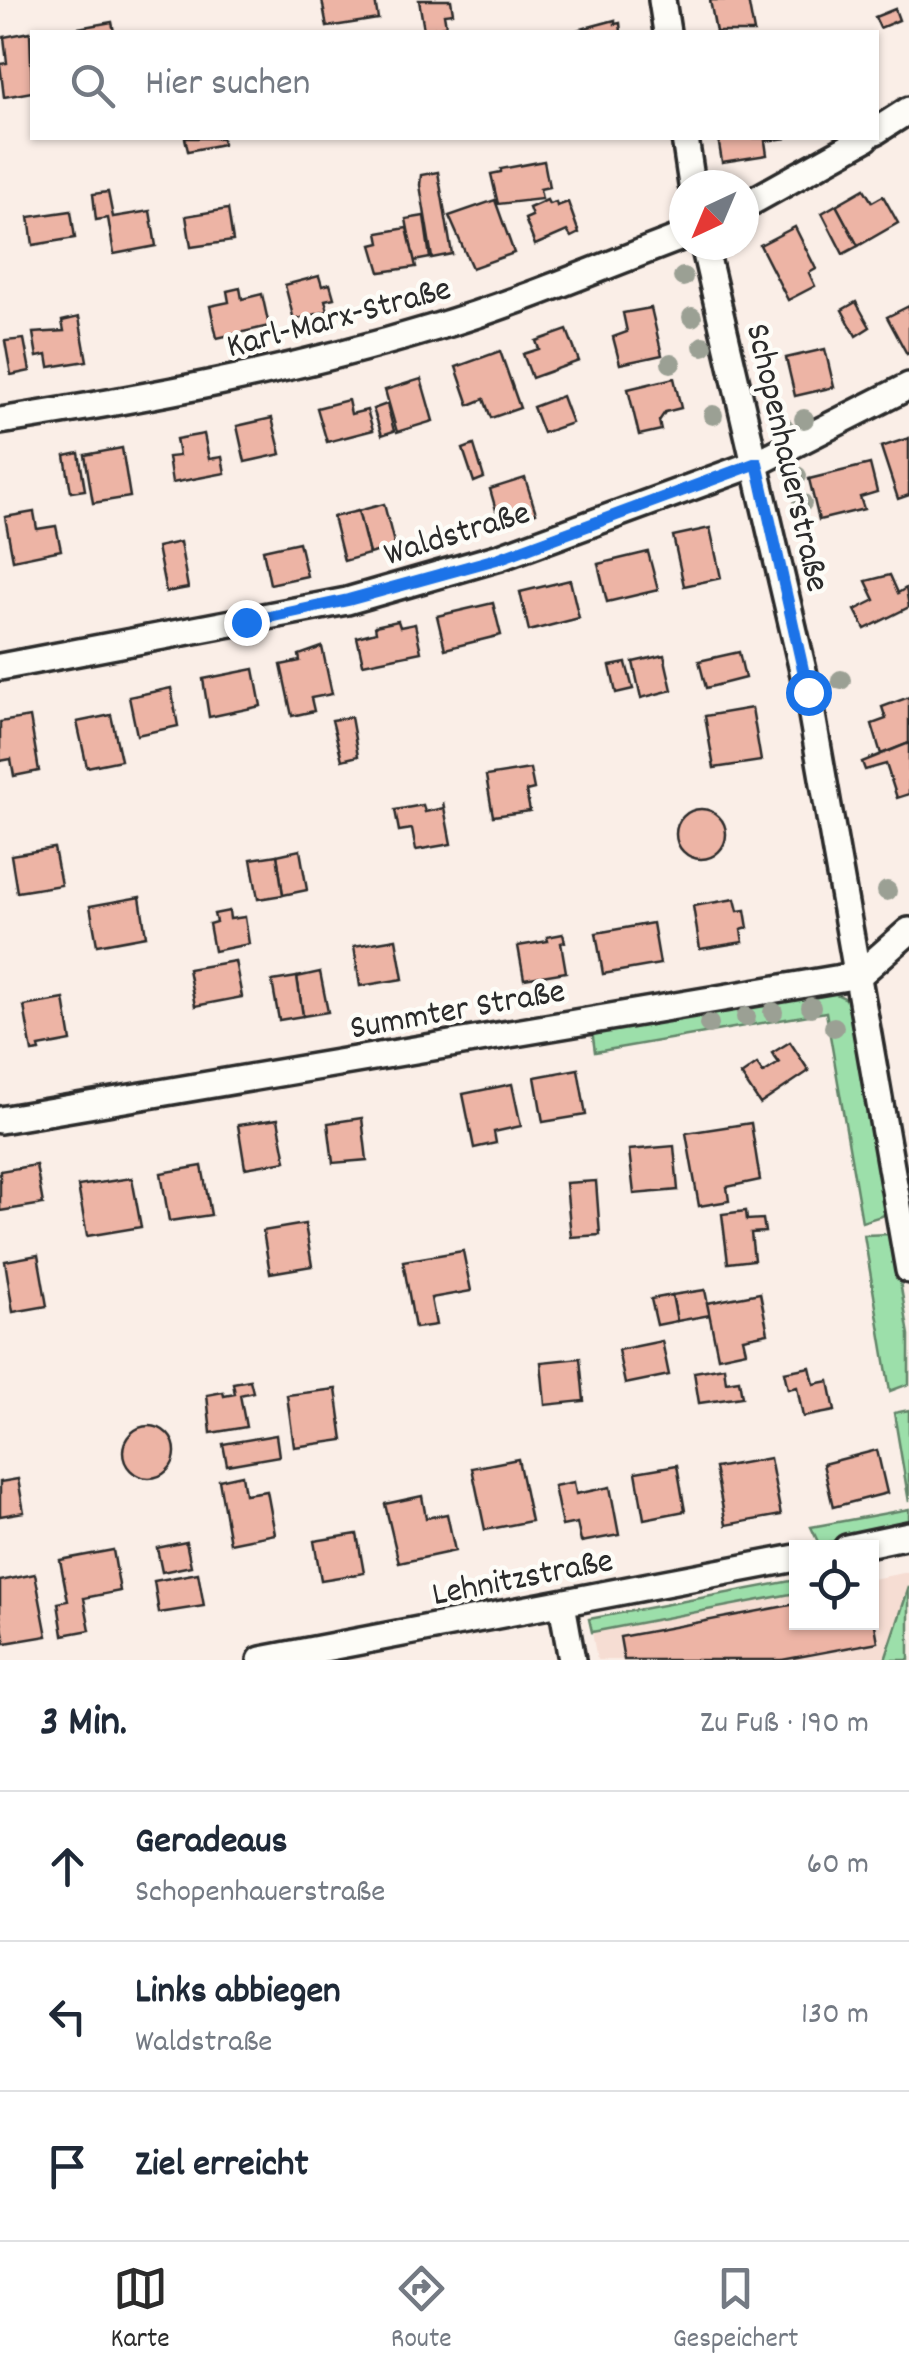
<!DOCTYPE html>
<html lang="de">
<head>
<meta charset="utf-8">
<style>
  body { margin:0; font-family:Dekko,sans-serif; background:#f6f6f7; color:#1f2937 }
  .controls { position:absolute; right:30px; bottom:30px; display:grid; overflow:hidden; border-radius:0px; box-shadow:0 2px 8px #0004 }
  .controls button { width:90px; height:90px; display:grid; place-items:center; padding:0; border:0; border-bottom:2px solid #e0e1e3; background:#fff; color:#1f2937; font:50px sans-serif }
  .compass { position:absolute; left:669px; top:170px; width:90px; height:90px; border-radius:50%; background:#fff; box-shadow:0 2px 8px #0004; rotate:224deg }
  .stop { position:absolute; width:30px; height:30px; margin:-22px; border:8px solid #1a73e8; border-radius:50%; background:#fff }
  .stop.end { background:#1a73e8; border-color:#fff; box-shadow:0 2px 10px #0008 }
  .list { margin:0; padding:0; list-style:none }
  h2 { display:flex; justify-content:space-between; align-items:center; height:130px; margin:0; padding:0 40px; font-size:42px }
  h2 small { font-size:32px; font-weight:400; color:#747a83 }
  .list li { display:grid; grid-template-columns:65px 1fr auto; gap:30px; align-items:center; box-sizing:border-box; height:150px; padding:0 40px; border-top:2px solid #e0e1e3 }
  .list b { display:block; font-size:38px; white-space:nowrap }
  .list p { margin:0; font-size:32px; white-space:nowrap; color:#747a83 }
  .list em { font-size:32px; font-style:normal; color:#747a83 }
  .icon { flex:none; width:55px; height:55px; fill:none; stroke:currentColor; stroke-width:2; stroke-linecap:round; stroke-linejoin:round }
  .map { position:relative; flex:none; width:909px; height:1660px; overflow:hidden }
  .search { position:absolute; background:#fff; box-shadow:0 2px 8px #0004; left:30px; right:30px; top:30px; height:110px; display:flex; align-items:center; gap:25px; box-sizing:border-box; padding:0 35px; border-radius:0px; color:#747a83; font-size:38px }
  .sheet { height:580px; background:#fff }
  nav { display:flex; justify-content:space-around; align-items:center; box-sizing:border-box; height:140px; border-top:2px solid #e0e1e3; background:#fff; font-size:28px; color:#747a83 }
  nav a { display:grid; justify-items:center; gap:5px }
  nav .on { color:#2b2b2b }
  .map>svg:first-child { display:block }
</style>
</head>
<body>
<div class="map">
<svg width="909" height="1660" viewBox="0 0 909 1660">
  <rect width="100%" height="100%" fill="#faeee7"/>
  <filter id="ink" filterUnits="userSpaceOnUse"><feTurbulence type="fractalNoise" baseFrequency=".01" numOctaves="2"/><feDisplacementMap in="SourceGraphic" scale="20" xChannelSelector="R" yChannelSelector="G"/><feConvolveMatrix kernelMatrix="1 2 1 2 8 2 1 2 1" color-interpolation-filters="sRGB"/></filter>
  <g filter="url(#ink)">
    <path fill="#f6ddd3" d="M909 1572V1587L885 1660H597L592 1632 796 1593V1622H872V1579Z"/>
    <g fill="#9cdfaa" stroke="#64856a" stroke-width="2.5">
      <path d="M830 991 849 1000 888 1214 862 1222 826 1012 595 1052 592 1030Z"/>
      <path d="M892 1234 909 1335V1384L890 1391 864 1235Z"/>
      <path d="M909 1410V1502L894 1413Z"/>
      <path d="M909 1509V1526L819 1544 811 1527Z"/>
      <path d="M796 1580V1593L592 1632 589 1619Z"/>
      <path d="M909 1587V1660H885Z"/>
    </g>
    <g fill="#edb4a5" stroke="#2b2b2b" stroke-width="2.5">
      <path d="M322 0H375L378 19 327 27Z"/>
      <path d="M419 0H451L453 13 444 14 446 26 424 30Z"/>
      <path d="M710 0H748L754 32H716Z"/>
      <path d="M895 9 899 20 880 28 875 17Z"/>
      <path d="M615 20V24L620 23 621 32H570Z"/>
      <path d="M112 22 114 32H79L78 28Z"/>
      <path d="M30 32 32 92 4 97 0 64 7 63 4 37Z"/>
      <path d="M185 138H222L223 144 188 151Z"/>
      <path d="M718 138H787L765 141 767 155 722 162Z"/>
      <path d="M544 161 549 187 540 189 542 199 498 204 491 174 501 172V169Z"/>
      <path d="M438 172 452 254 432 258 420 185 421 175Z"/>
      <path d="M864 189 872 202 883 196 898 223 858 246 836 205Z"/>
      <path d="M108 192 113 217 150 211 156 246 114 254 108 218 96 220 93 194Z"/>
      <path d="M495 200 514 253 472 268 449 216Z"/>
      <path d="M547 200 549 204 556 202 557 206 568 202 579 233 571 237 567 231 535 245 525 219 532 216 529 208Z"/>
      <path d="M836 205 858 246 843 254 822 213Z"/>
      <path d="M228 209 233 241 191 247 186 216Z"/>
      <path d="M71 211 75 238 33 245 29 217Z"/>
      <path d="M424 216 430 258 414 261 406 219Z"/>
      <path d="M795 227 816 269 809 273 815 286 788 300 760 245Z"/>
      <path d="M407 228 416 267 380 272 372 245 380 243 378 233Z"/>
      <path d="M319 276 322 286 330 284 334 298 325 300 328 311 294 320 285 285Z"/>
      <path d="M240 288 242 299 262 294 269 326 217 338 210 306 229 302 227 291Z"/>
      <path d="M856 302 870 327 856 336 842 310Z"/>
      <path d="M909 306V353L907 354 887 317Z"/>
      <path d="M651 308 662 355 620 364 613 337 627 332 623 313Z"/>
      <path d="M79 317 87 361 49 367 47 355 37 357 33 333 64 331 62 321Z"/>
      <path d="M567 330 579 361 532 378 523 354 539 349 536 341Z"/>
      <path d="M24 339 30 371 11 375 5 341Z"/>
      <path d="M825 349 834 387 795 396 786 358Z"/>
      <path d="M500 351 520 408 491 418 484 399 469 405 456 367Z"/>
      <path d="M674 378 681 408 665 412 659 421 661 430 639 435 628 389Z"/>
      <path d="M421 379 433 421 397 432 385 390Z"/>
      <path d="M562 396 572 423 543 433 533 407Z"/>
      <path d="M348 400 351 414 367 410 373 430 327 442 317 408Z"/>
      <path d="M387 404 394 431 382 435 373 409Z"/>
      <path d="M272 418 281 454 245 462 237 426Z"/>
      <path d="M204 434 209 459 222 457 225 473 172 483 168 457 179 456 176 439Z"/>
      <path d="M909 438V495L898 499 881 447Z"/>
      <path d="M474 445 484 478 474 482 463 449Z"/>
      <path d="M122 448 130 497 93 503 85 455Z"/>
      <path d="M79 453 85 490 71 492 65 456Z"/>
      <path d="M870 464 877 492 860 497 864 509 819 520 809 479Z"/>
      <path d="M525 478 536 513 500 524 490 489Z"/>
      <path d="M384 504 395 547 369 554 358 511Z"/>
      <path d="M358 511 369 554 344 561 333 517Z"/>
      <path d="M34 512 37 529 56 526 61 550 13 560 5 517Z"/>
      <path d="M710 528 721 578 684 586 673 536Z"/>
      <path d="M180 542 188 588 166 592 157 547Z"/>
      <path d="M299 542 307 576 270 584 263 550Z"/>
      <path d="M648 552 658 590 607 602 598 564Z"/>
      <path d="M890 575 898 593 906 588 909 607 865 629 855 610 875 600 866 581Z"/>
      <path d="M570 580 579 618 529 631 520 592Z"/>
      <path d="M493 603 501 635 445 649 437 616Z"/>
      <path d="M398 621 400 627 415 624 421 652 363 664 357 637 376 632 375 626Z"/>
      <path d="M322 647 332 694 311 698 314 711 292 716 281 665 300 661 299 655Z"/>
      <path d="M739 652 745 678 706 688 699 661Z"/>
      <path d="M664 655 672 690 641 698 633 662Z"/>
      <path d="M626 663 633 689 616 693 610 666Z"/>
      <path d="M254 669 261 706 209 717 203 679Z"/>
      <path d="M171 688 178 726 137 735 129 697Z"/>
      <path d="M909 697V743L881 754 872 724 886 719 882 707Z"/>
      <path d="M752 708 761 761 714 768 705 716Z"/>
      <path d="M111 715 121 760 87 767 77 722Z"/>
      <path d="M30 717 39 771 14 776 11 759 0 761V722Z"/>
      <path d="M351 717 358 756 342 760 332 720Z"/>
      <path d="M909 743V794L897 798 886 764 865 770 862 762Z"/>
      <path d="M530 769 534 789 526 791 530 811 493 816 486 776Z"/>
      <path d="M443 802 451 844 416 850 412 829 399 831 395 810 423 805 425 812 444 808Z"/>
      <circle cx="701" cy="834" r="25"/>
      <path d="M54 848 61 885 17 892 11 855Z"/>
      <path d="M300 850 307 890 283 895 277 855Z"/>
      <path d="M277 855 283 895 258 899 251 859Z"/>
      <path d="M140 897 146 936 97 945 90 906Z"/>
      <path d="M735 899 738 911 745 910 748 928 741 930 743 942 700 949 693 906Z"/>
      <path d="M229 911 230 919 245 917 249 944 214 951 209 924 216 922 214 914Z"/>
      <path d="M653 923 660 964 603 974 596 933Z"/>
      <path d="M563 934 565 942 561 943 566 972 524 979 518 946 548 941 547 937Z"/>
      <path d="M396 939 403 979 360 986 354 946Z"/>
      <path d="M235 961 242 997 195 1006 188 969Z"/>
      <path d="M320 972 328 1012 303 1016 297 977Z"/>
      <path d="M297 977 303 1016 279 1020 272 981Z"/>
      <path d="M64 999 71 1041 39 1047 40 1051 32 1052 24 1006Z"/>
      <path d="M790 1042 809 1071 760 1104 741 1075 757 1064 763 1073 779 1063 772 1053Z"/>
      <path d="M578 1069 586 1115 543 1122 535 1077Z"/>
      <path d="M512 1084 521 1126 494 1132 496 1143 474 1148 463 1094Z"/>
      <path d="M362 1118 367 1160 333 1163 328 1123Z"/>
      <path d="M278 1119 286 1161 245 1168 238 1125Z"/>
      <path d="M751 1123 760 1180 727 1187 729 1201 699 1206 686 1133Z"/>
      <path d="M674 1146 678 1190 634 1194 629 1150Z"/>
      <path d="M36 1165 43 1204 0 1211V1171Z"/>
      <path d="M202 1166 211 1215 169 1221 161 1173Z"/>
      <path d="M132 1178 141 1227 87 1236 78 1186Z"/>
      <path d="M596 1181 600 1235 571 1237 566 1183Z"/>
      <path d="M746 1211 747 1220 763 1219 765 1232 751 1233 754 1260 728 1263 722 1214Z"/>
      <path d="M305 1224 312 1266 270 1273 263 1231Z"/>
      <path d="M463 1251 471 1291 431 1298 436 1325 415 1328 403 1261Z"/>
      <path d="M38 1255 47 1306 13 1312 5 1261Z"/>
      <path d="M705 1290 710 1315 677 1321 672 1295Z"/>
      <path d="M760 1293 768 1333 743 1338 746 1351 718 1357 707 1303Z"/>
      <path d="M672 1295 677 1321 657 1325 651 1299Z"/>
      <path d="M662 1341 669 1375 625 1384 618 1350Z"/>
      <path d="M580 1358 584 1401 545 1405 541 1362Z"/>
      <path d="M724 1367 726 1382 739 1380 742 1397 699 1403 694 1372Z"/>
      <path d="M810 1367 814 1384 829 1381 835 1411 803 1417 797 1387 788 1389 784 1372Z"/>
      <path d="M250 1380 253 1392 240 1395 246 1427 211 1433 207 1395 223 1392 224 1396 235 1394 233 1383Z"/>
      <path d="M336 1389 343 1440 294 1447 287 1395Z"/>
      <circle cx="149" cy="1452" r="26"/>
      <path d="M276 1435 279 1456 227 1465 223 1444Z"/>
      <path d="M877 1450 887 1493 833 1507 823 1464Z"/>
      <path d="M770 1458 781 1515 726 1525 715 1468Z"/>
      <path d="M518 1459 531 1521 485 1530 472 1468Z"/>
      <path d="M677 1465 685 1511 644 1519 636 1472Z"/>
      <path d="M242 1475 245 1494 267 1491 275 1534 230 1543 219 1480Z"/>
      <path d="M18 1479 24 1512 0 1516V1482Z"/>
      <path d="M574 1482 576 1494 610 1487 619 1535 581 1542 577 1523 562 1526 554 1486Z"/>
      <path d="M422 1496 426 1518 447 1514 455 1551 399 1563 385 1504Z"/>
      <path d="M357 1534 364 1573 321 1580 314 1541Z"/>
      <path d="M186 1542 191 1566 162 1572 157 1548Z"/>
      <path d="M113 1550 120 1591 84 1598 90 1630 63 1635 58 1603 68 1601 60 1560Z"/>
      <path d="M198 1573 204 1606 159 1613 154 1581Z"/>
      <path d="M35 1574 47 1636 5 1643 0 1615V1581Z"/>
      <path d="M796 1604V1622H872V1608L878 1642 782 1660H624L620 1637Z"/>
    </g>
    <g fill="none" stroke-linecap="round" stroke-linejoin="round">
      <g stroke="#2b2b2b" stroke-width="32">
        <g id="minor">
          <path d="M662 0 667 32"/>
          <path d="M876 131 909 110"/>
          <path d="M685 138 692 185"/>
          <path d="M744 206 866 138"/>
          <path d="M704 245 808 692 909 1270"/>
          <path d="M0 421C147 398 291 371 433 328 518 303 601 267 684 236"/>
          <path d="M0 667 347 601 500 557 757 463 909 386"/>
          <path d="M0 1120 859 975 909 931"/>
          <path d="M847 1548 909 1535"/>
          <path d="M562 1604 572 1660"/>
          <path d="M261 1660 796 1558"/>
        </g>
      </g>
      <use href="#minor" stroke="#fdfcf7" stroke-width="25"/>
    </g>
    <g fill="#9ba094">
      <circle cx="683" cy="277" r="10"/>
      <circle cx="692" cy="317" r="10"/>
      <circle cx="703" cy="346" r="10"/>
      <circle cx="671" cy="363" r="10"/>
      <circle cx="713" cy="415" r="10"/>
      <circle cx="804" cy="419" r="10"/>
      <circle cx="784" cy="427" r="10"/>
      <circle cx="797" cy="476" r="10"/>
      <circle cx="802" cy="503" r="10"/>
      <circle cx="841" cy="680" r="10"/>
      <circle cx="887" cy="891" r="10"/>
      <circle cx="811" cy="1007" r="10"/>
      <circle cx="773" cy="1012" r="10"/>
      <circle cx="746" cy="1017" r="10"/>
      <circle cx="709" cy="1024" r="10"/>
      <circle cx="834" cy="1027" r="10"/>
    </g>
  </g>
  <g fill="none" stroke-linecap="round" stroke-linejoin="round" filter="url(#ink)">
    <path stroke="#1a73e8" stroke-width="12" d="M246 622 348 600 500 558 757 463 808 692"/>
  </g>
  <g text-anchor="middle" stroke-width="9" stroke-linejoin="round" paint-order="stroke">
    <g font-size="35" fill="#2b2b2b" stroke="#fdfcf7">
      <text transform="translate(338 315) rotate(-15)" y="12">Karl-Marx-Straße</text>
      <text transform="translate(790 457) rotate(77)" y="12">Schopenhauerstraße</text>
      <text transform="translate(456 531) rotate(-17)" y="12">Waldstraße</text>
      <text transform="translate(457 1007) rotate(-10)" y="12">Summter Straße</text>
      <text transform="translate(522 1575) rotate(-11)" y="12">Lehnitzstraße</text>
    </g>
  </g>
</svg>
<div class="controls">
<button><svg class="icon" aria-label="locate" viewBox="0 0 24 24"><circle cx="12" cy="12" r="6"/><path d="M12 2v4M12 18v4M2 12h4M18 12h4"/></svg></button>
</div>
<svg class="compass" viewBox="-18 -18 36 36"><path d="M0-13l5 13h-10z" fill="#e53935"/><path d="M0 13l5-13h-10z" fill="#747a83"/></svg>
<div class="stop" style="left:808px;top:692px"></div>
<div class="stop end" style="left:246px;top:622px"></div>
<div class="search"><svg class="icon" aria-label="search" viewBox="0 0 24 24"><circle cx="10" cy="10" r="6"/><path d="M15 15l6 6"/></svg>Hier suchen</div>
</div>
<section class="sheet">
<h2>3 Min.<small>Zu Fuß · 190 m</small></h2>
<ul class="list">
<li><svg class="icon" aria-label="ahead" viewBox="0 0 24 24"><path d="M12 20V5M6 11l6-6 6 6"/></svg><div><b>Geradeaus</b><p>Schopenhauerstraße</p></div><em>60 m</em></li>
<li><svg class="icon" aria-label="left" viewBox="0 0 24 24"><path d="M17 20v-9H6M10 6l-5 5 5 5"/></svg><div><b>Links abbiegen</b><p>Waldstraße</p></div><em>130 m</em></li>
<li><svg class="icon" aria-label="arrive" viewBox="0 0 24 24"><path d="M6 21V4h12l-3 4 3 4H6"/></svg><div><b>Ziel erreicht</b></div></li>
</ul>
</section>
<nav>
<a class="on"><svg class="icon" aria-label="map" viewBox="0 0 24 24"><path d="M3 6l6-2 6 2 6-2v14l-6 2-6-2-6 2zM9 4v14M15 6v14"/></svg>Karte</a>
<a><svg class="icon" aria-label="directions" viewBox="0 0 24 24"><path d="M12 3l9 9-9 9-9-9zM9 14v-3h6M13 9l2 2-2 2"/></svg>Route</a>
<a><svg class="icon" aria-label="saved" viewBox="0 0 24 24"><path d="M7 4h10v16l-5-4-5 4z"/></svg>Gespeichert</a>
</nav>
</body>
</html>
